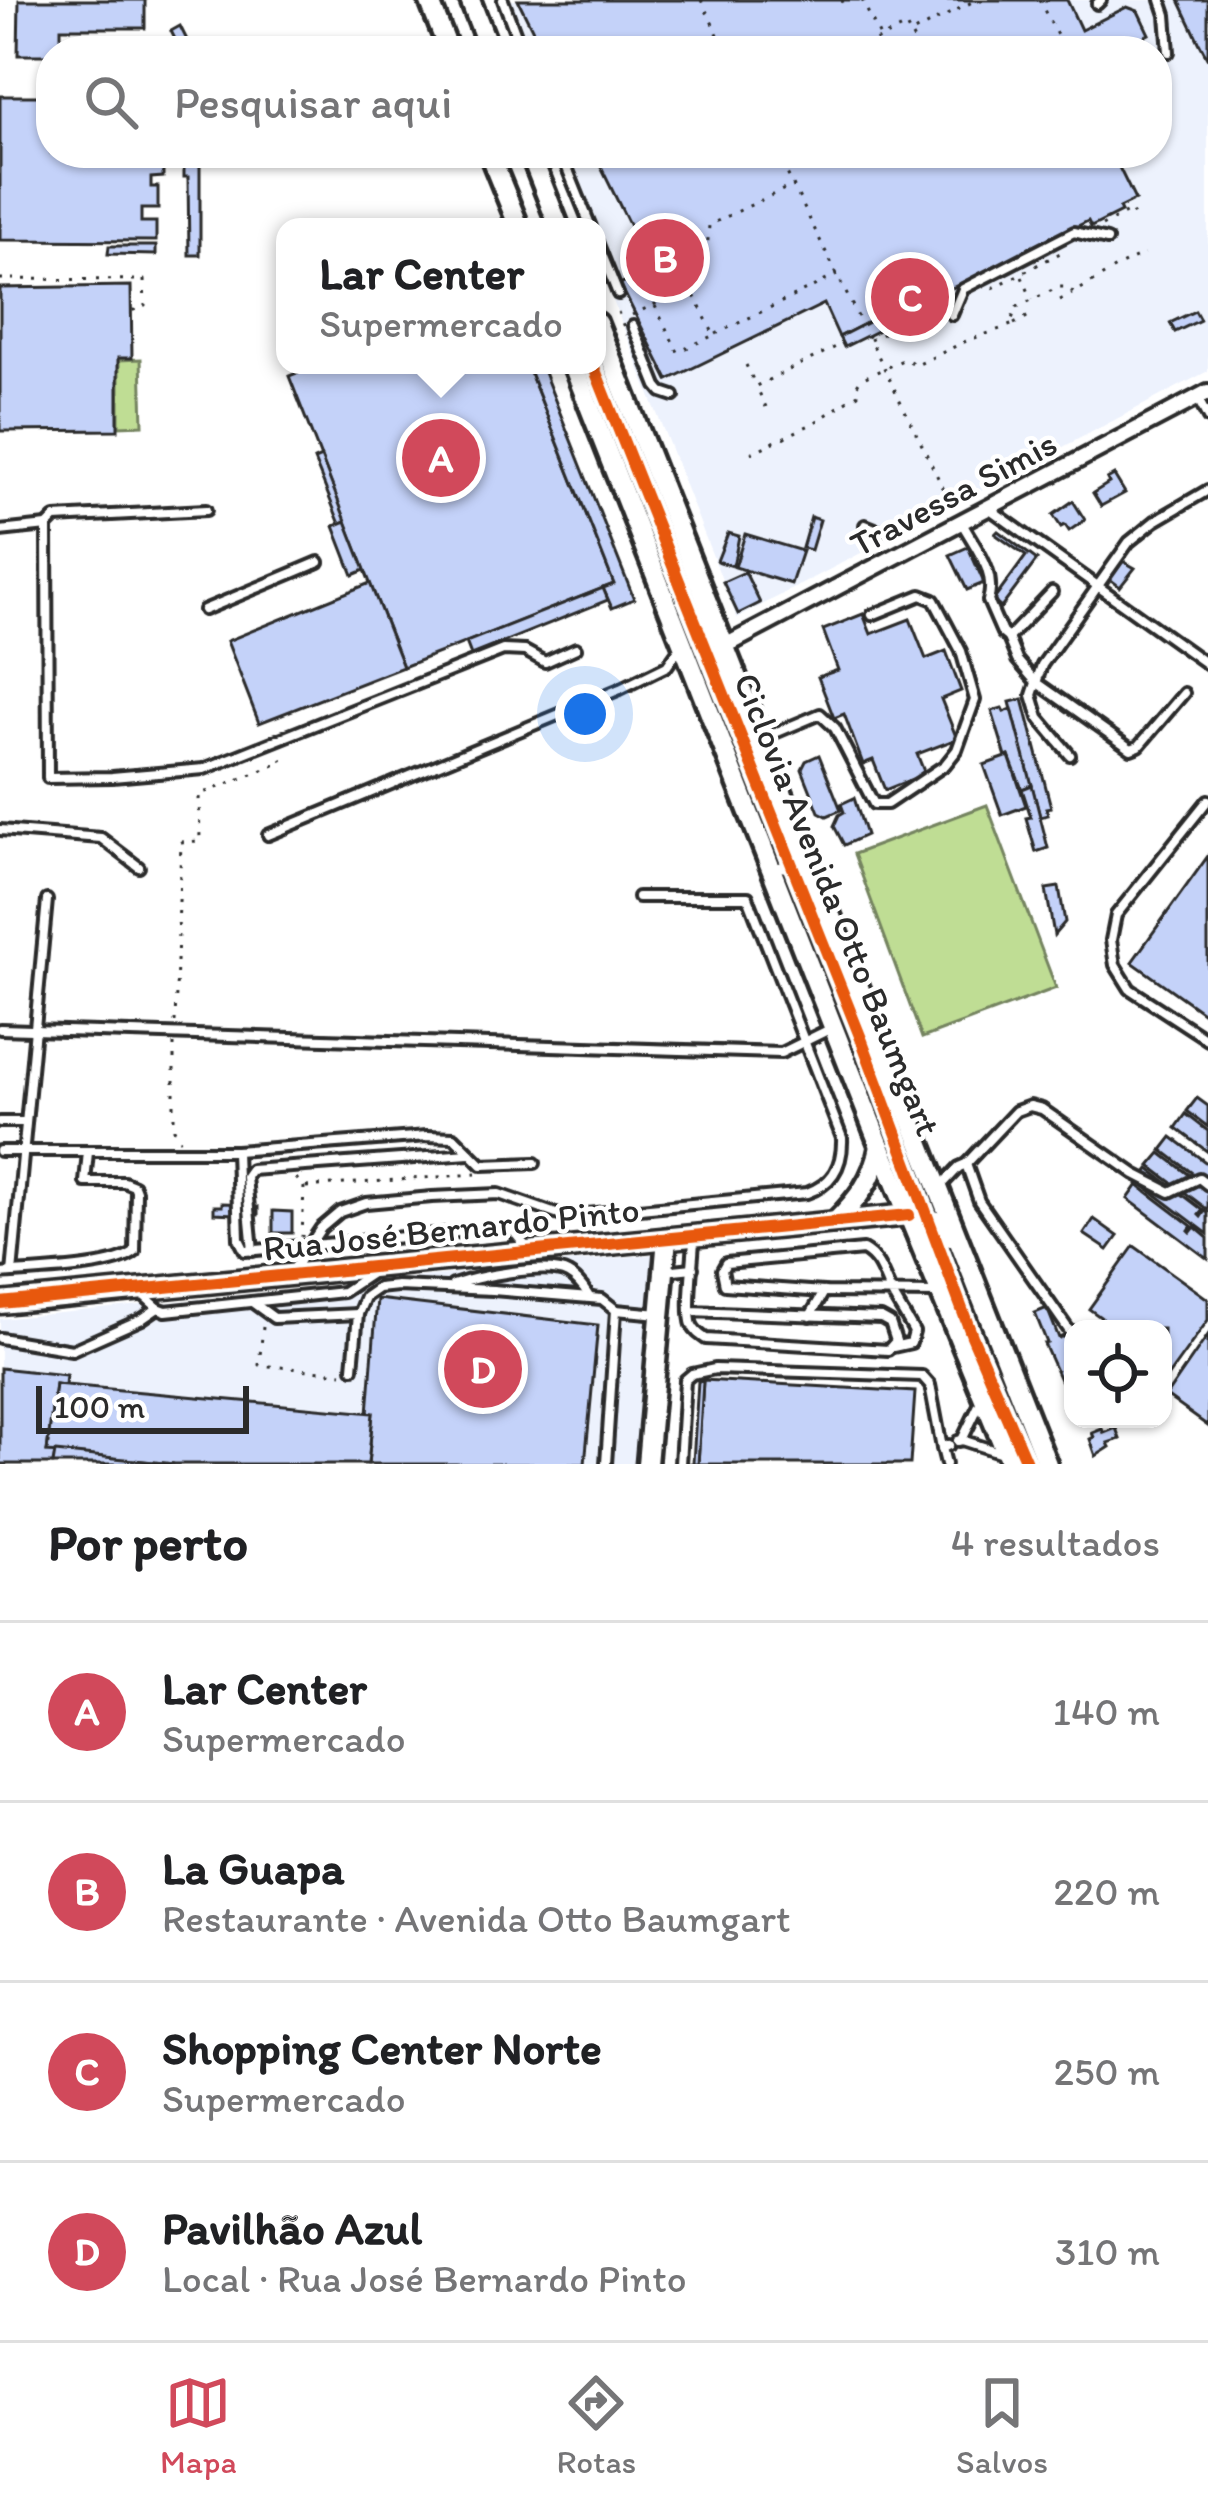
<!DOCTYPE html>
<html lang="pt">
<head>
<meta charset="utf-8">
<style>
  body { margin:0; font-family:Itim,sans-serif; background:#f2f2f2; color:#202124 }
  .controls { position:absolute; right:36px; bottom:36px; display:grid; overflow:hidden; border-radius:24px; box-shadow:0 3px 9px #0004 }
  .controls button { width:108px; height:108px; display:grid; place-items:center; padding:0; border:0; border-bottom:3px solid #e0e0e0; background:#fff; color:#202124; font:60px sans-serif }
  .scale { position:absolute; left:36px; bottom:30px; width:213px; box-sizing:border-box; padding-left:12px; border:6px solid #2b2b2b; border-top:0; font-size:33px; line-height:42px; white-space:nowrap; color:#2b2b2b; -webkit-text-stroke:9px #fff; paint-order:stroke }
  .you { position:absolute; left:585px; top:714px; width:42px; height:42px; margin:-30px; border:9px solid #fff; border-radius:50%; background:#1a73e8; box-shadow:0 0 0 18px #1a73e833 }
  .badge { display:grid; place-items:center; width:78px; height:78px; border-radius:50%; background:#d1495b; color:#fff; font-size:39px; font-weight:700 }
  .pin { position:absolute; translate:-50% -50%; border:6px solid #fff; box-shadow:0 3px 12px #0006 }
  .popup { position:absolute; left:276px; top:218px; width:330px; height:156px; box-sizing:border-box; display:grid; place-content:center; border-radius:24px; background:#fff; filter:drop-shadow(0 3px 9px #0005); font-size:39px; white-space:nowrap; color:#757577 }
  .popup b { font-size:45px; color:#202124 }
  .popup::after { content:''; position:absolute; left:50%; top:100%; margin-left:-24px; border:24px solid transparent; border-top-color:#fff }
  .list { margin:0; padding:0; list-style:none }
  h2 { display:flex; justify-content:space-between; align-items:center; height:156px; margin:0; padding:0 48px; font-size:51px }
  h2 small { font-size:39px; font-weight:400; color:#757577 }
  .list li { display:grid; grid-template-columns:78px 1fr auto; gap:36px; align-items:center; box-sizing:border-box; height:180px; padding:0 48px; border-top:3px solid #e0e0e0 }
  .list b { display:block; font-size:45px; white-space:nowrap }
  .list p { margin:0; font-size:39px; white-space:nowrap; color:#757577 }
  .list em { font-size:39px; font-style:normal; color:#757577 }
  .icon { flex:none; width:66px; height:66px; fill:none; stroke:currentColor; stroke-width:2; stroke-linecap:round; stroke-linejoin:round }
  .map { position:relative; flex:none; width:1208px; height:1464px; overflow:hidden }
  .search { position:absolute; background:#fff; box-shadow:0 3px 9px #0004; left:36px; right:36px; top:36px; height:132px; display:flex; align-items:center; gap:30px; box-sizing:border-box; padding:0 42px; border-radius:48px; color:#757577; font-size:45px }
  .sheet { height:876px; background:#fff }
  nav { display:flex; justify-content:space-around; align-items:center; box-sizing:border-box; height:168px; border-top:3px solid #e0e0e0; background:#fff; font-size:33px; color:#757577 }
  nav a { display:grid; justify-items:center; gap:6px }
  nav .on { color:#d1495b }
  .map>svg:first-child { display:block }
</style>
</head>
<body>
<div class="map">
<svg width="1208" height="1464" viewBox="0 0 1208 1464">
  <rect width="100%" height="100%" fill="#fff"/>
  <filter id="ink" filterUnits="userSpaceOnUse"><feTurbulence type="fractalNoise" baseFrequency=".00833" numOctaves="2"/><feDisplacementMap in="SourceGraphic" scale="24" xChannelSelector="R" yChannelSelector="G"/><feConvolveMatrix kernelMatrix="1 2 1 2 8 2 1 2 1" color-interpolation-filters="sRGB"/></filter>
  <g filter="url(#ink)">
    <g fill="#edf2fd">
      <path d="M498 0H1208V371L737 618 597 260V227H585L557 153H1157V51H518Z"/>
      <path d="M675 1252 653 1464H0V1319Z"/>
    </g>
    <g fill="#bfdd94" stroke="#758460" stroke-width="3">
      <path d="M141 359 143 425 119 426V360Z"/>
      <path d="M987 805 1056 988 922 1038 854 854Z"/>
    </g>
    <g fill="#c4d2f9" stroke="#2b2b2b" stroke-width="3">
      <path d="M19 0H145V28H61V51H51V55H18Z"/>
      <path d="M518 0H1067L1081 30 1127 7 1138 11 1149 34 1115 51H543Z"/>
      <path d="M1179 0H1208V59L1199 42Z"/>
      <path d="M180 26 188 42 181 51H162V45H173L176 41 171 31Z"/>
      <path d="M0 96H51V153H163V177L151 178V187H158V209H141V222H156V241L0 240Z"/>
      <path d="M184 153H200V255H189L188 177H184Z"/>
      <path d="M594 153H1112L1135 200 1119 208 1121 212 1091 227 1088 221 946 291 949 298 907 319 900 306 839 337 824 304 668 380 620 284 651 269Z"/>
      <path d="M109 246H156V255L108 254Z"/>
      <path d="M131 286 132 358H118V430L0 431V288Z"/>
      <path d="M894 309 899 320 844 347 839 337Z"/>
      <path d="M1195 311 1200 320 1175 332 1170 323Z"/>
      <path d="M317 365H527L614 584 403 667 289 376Z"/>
      <path d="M527 365H541L634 599 612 608 603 588 614 584Z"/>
      <path d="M321 457 346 521 340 524 314 460Z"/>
      <path d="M1114 475 1125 493 1101 506 1093 493 1109 483 1107 479Z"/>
      <path d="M1073 501 1085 520 1069 531 1065 525 1061 527 1053 515Z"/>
      <path d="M811 517 820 520 811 550 802 548Z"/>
      <path d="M346 521 365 570 353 575 334 526Z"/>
      <path d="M998 531 1037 560 1001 608 993 601 1026 556 995 534Z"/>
      <path d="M728 533 739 536 733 566 717 561Z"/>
      <path d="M745 534 802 551 791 584 735 567Z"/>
      <path d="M968 547 984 583 967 590 950 555Z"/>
      <path d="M1121 560 1135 568 1120 587 1107 577Z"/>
      <path d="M745 572 760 603 738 614 723 582Z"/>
      <path d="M370 583 403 667 259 723 227 641Z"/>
      <path d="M603 588 608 600 471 655 466 642Z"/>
      <path d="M863 614 871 634 910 619 926 659 946 651 961 691 941 699 957 739 917 754 925 774 885 790 873 760 863 764 844 714 834 718 818 677 838 670 823 630Z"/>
      <path d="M1023 699 1051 807 1046 808 1048 815 1040 817 1010 702Z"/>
      <path d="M1002 708 1004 712 1012 709 1032 785 1022 789 1009 756 1006 757 992 711Z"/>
      <path d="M819 755 841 810 827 816 819 812 802 769 806 761Z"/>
      <path d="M1009 756 1026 806 1002 815 984 765Z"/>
      <path d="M1032 785 1048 848 1036 852 1026 818 1031 817 1022 789Z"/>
      <path d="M854 798 866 835 844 845 834 826 839 815 844 812 841 804Z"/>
      <path d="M1208 856V1016L1132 962Z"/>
      <path d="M1059 887 1065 922 1054 935 1046 889Z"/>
      <path d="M1197 1098 1208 1106V1127L1187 1111Z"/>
      <path d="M1186 1114 1208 1131V1152L1176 1128Z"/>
      <path d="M1172 1137 1208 1164V1185L1162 1150Z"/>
      <path d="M1161 1153 1208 1189V1210L1150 1166Z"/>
      <path d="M1149 1169 1203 1210 1199 1215 1201 1217 1205 1211 1208 1213V1234L1139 1182Z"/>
      <path d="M1138 1185 1192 1226 1189 1230 1191 1232 1195 1227 1208 1238V1259L1128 1199Z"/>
      <path d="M222 1203 250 1204V1207H258V1215L214 1213V1206H222Z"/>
      <path d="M273 1211 292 1212V1233H273Z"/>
      <path d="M1094 1219 1118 1236 1108 1250 1084 1234Z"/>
      <path d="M1134 1246 1208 1299V1320L1165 1380 1163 1378V1329H1117L1089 1309Z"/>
      <path d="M377 1299 598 1325 585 1464H368L373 1413H368Z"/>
      <path d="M1047 1308 1059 1338 1064 1336 1073 1358V1376L1061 1382 1044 1344 1047 1343 1035 1313Z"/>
      <path d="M1208 1335V1426L1166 1396Z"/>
      <path d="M0 1368 66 1375 65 1385 55 1384 47 1452H55L53 1464H0Z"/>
      <path d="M703 1380 915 1392 910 1464H698Z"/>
      <path d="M698 1381H703L698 1464H684L693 1463Z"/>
      <path d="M55 1384 373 1413 368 1464H174L47 1452Z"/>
      <path d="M1116 1428 1120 1439 1108 1443 1110 1447 1096 1456 1090 1439 1094 1437 1092 1433 1102 1429 1104 1433Z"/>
      <path d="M55 1452 174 1464H53Z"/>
    </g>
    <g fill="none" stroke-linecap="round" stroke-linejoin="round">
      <g stroke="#2b2b2b" stroke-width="16">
        <g id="lane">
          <path d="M503 0 522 51"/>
          <path d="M1161 0 1166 15 1169 52"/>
          <path d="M1097 4 1101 0"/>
          <path d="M561 153 591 227"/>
          <path d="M597 242 618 294"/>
          <path d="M952 315 963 289 1074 232 1107 240"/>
          <path d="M633 326 657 386 662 392 674 396"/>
          <path d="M1198 399 1208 418"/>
          <path d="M990 509 1208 665"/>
          <path d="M206 510 55 518 47 526 48 778 112 777 204 769 503 650 525 651 545 662 576 648"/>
          <path d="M962 523C976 549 997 572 988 601L1002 633 1008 638 1052 592"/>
          <path d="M865 525 880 531"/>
          <path d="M0 531 47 526"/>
          <path d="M204 610 319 562"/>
          <path d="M1008 638 1017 660 1036 682 1131 749 1139 746 1184 693"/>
          <path d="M763 738 820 714 835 728 874 804H887L945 765 957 750 975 700 961 651 934 600 921 595 872 615"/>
          <path d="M1070 755 1039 718 1032 695 1042 665 1129 542 1155 521 1208 490"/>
          <path d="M1208 800 1116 915 1111 940 1115 965 1130 989 1208 1040"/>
          <path d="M0 830 101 838 139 867"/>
          <path d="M268 835 620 689 667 666 679 649"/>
          <path d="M772 866 810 871"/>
          <path d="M0 1029 781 1053 832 1028"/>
          <path d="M0 1122H26"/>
          <path d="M0 1151H236L427 1136 454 1137 482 1165 535 1163"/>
          <path d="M236 1151 239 1239 245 1251 505 1228 513 1231 528 1249"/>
          <path d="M966 1164 979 1201 1073 1336"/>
          <path d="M939 1188 959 1167 966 1164 1016 1111 1030 1106 1042 1109 1135 1174 1170 1192 1199 1178 1208 1185"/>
          <path d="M253 1251 246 1177 251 1170 469 1154"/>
          <path d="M664 1271 693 1268"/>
          <path d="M12 1273 47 900"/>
          <path d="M291 1273 321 1228 340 1212 366 1203 432 1197 499 1194 559 1215 587 1214 807 1193C833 1184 843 1165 842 1138L748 897H638"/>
          <path d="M0 1274C31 1271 114 1270 135 1252L136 1191 134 1186 124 1182H85L88 1152"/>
          <path d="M453 1285C476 1277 548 1262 568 1274 577 1279 583 1287 588 1295"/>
          <path d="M140 1292 158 1308 166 1311 343 1292 370 1274"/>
          <path d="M252 1302 274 1318 358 1314"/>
          <path d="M616 1310 659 1314"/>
          <path d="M691 1311 881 1318 890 1323 896 1341 888 1350 706 1339C700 1335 695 1332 692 1325 686 1309 694 1257 694 1237"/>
          <path d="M810 1316 824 1292"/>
          <path d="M0 1338 72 1350 142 1319 158 1308"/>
          <path d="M893 1347 911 1343 914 1332C907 1319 899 1307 892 1294 883 1277 881 1260 863 1250L726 1263 722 1270 725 1285 824 1292 939 1293"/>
          <path d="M353 1368 358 1314 365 1297 378 1288 397 1286 493 1290 602 1299 616 1310 606 1464"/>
          <path d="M962 1440 980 1403"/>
          <path d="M958 1441 962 1440 1002 1453"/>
          <path d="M942 1448 946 1464"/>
          <path d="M680 1464 685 1380 692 1374 715 1369 922 1376 930 1385 942 1448 949 1445"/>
        </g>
      </g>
      <g stroke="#2b2b2b" stroke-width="22">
        <path id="street" d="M725 646 1208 392"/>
      </g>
      <g stroke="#2b2b2b" stroke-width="27">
        <g id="secondary">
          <path d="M429 0 449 51"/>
          <path d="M470 0 490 51"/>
          <path d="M489 153 519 227"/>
          <path d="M530 153 559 227"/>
          <path d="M597 323 1047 1464"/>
          <path d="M573 365 880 1146 1011 1464"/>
          <path d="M835 1222C858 1199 874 1179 880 1146"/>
          <path d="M0 1303 909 1215C927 1215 941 1220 951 1236"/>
          <path d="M647 1464 667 1238"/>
        </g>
      </g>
      <g stroke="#2b2b2b" stroke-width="3" stroke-dasharray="3 9" stroke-linecap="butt">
        <path d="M701 0 726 51"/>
        <path d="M842 0 843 3"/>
        <path d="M862 0 880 37"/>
        <path d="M1039 0 1065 51"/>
        <path d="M912 37 919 51"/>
        <path d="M854 51 906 26 910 34 976 0"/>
        <path d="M777 153 862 325"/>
        <path d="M1102 226 1131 210 1135 218"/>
        <path d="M1022 277 1032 299"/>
        <path d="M0 279 144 280 145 306 131 311"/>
        <path d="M993 288 1064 251"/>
        <path d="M1060 300 1072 294"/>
        <path d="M655 306 678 352 714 335 690 287"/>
        <path d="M632 315 705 280 709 225 793 185"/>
        <path d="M1014 324 1029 316"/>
        <path d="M716 334 837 275"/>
        <path d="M868 335 947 496"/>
        <path d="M870 340 944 304"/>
        <path d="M746 365 755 384"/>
        <path d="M766 407 756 386 842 344"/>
        <path d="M751 453 814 423 858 394 857 385 861 379 905 359 917 365 964 342 1014 324 1012 319 1017 307 1059 287H1066L1074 293 1119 266 1144 254"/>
        <path d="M175 1022 181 842 200 841 199 795 283 762 279 754"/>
        <path d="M174 1044V1129L180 1140"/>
        <path d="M296 1178 304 1187 302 1237"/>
        <path d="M306 1187 476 1174"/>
        <path d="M263 1327 259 1365 342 1373"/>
      </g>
      <use href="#lane" stroke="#fff" stroke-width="8"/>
      <use href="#street" stroke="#fff" stroke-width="14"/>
      <use href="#secondary" stroke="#fff" stroke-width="18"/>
      <path stroke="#2b2b2b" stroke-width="3" stroke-dasharray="3 9" stroke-linecap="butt" d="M618 312 627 335"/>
      <g stroke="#fff" stroke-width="20">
        <g id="cycleway">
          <path d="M593 365 862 1041 972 1336 1027 1464"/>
          <path d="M0 1303 909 1215"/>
        </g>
      </g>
      <use href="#cycleway" stroke="#e8590c" stroke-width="12"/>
    </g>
  </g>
  <g text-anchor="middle" stroke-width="9" stroke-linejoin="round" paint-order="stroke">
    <g font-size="36" fill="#2b2b2b" stroke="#fff">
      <text transform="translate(953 493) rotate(-28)" y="13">Travessa Simis</text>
      <text transform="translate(838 904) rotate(68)" y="13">Ciclovia Avenida Otto Baumgart</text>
      <text transform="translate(451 1228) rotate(-6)" y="13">Rua José Bernardo Pinto</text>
    </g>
  </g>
</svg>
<div class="controls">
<button><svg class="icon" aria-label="locate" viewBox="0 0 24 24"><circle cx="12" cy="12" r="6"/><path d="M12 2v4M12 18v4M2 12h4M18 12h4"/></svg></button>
</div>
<div class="scale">100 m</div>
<div class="you"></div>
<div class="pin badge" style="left:441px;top:458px">A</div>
<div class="popup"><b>Lar Center</b>Supermercado</div>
<div class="pin badge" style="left:665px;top:258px">B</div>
<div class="pin badge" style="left:910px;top:297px">C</div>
<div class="pin badge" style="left:483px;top:1369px">D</div>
<div class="search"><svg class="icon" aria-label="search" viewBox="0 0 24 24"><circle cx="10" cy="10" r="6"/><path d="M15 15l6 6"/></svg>Pesquisar aqui</div>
</div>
<section class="sheet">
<h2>Por perto<small>4 resultados</small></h2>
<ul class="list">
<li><span class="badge">A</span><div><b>Lar Center</b><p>Supermercado</p></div><em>140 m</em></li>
<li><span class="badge">B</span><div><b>La Guapa</b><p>Restaurante · Avenida Otto Baumgart</p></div><em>220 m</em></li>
<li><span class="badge">C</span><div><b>Shopping Center Norte</b><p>Supermercado</p></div><em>250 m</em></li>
<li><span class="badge">D</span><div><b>Pavilhão Azul</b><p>Local · Rua José Bernardo Pinto</p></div><em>310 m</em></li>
</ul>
</section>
<nav>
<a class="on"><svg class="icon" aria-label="map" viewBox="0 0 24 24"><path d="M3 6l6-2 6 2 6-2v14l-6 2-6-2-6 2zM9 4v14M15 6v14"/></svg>Mapa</a>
<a><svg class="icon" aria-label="directions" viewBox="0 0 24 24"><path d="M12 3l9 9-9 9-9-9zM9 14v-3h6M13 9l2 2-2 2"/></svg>Rotas</a>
<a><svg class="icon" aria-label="saved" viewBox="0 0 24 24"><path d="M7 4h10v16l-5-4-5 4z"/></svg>Salvos</a>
</nav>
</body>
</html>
